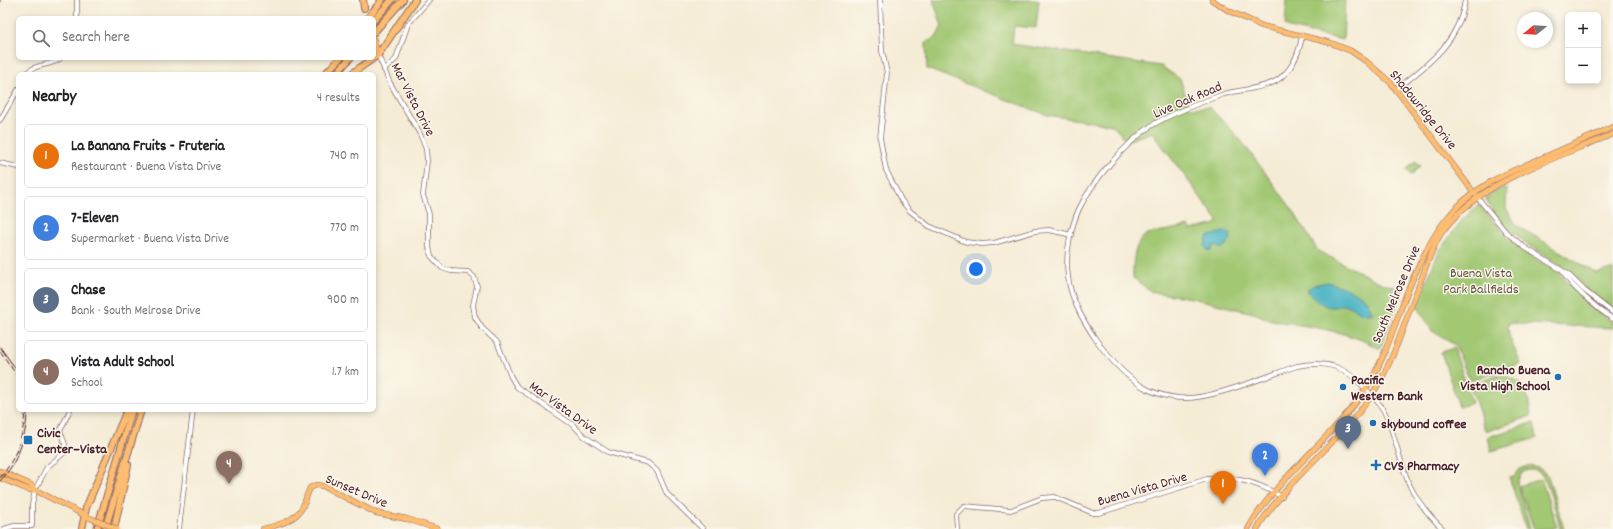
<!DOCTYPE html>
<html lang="en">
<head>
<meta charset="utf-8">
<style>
  body { margin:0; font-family:Dekko,sans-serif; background:#f6f6f6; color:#202124 }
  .controls { position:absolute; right:12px; top:12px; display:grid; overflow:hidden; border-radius:6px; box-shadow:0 2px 6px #0003 }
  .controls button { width:36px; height:36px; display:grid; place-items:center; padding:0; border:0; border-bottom:1px solid #e0e0e0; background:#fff; color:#202124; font:20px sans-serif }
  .compass { position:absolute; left:1517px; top:12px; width:36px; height:36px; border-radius:50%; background:#fff; box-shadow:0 2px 6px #0003; rotate:252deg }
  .you { position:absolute; left:976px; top:269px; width:14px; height:14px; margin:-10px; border:3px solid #fff; border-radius:50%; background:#1a73e8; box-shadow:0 0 0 6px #1a73e833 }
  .badge { display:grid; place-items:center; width:26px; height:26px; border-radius:50%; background:#1a73e8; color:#fff; font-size:13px; font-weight:700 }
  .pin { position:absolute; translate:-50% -33px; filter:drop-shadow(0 1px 2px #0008) }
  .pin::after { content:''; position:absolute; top:21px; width:14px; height:12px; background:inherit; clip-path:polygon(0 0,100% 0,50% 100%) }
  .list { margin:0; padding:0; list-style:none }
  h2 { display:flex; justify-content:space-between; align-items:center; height:52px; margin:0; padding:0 16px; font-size:17px }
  h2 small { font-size:13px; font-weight:400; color:#757577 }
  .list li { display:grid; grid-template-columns:26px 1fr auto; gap:12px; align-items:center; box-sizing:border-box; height:64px; margin:0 8px 8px; padding:0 8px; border:1px solid #e0e0e0; border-radius:6px }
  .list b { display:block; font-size:15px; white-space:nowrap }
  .list p { margin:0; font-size:13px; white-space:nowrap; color:#757577 }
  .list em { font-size:13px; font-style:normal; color:#757577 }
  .icon { flex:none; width:22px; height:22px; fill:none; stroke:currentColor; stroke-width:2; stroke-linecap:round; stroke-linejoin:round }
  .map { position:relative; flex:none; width:1613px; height:529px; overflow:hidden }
  .search { position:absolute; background:#fff; box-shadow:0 2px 6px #0003; left:16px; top:16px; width:360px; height:44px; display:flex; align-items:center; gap:10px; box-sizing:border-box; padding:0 14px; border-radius:6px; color:#757577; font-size:15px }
  .panel { position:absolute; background:#fff; box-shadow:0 2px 6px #0003; left:16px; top:72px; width:360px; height:340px; border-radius:6px }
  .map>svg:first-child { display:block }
</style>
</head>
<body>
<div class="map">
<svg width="1613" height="529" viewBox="0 0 1613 529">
  <rect width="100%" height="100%" fill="#fbf7ec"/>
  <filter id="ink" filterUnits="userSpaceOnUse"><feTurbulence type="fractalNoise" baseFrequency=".025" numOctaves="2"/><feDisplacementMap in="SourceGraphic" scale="8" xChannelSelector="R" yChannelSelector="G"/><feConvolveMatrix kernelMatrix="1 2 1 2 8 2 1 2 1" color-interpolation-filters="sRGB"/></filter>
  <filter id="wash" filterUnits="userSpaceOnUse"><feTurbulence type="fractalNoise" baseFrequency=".012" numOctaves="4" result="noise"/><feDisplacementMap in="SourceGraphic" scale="16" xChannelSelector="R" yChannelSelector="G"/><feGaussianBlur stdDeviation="0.9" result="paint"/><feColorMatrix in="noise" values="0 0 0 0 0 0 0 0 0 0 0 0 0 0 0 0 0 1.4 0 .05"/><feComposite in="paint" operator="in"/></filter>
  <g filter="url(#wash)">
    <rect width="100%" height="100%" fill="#f5ecd6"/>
    <g fill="#a2c873" stroke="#76744f">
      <path d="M933 0H1039L1036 28 1014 26 1012 44 1161 66 1180 79 1190 108 1209 107 1240 139 1292 209 1318 251 1379 282 1403 290 1380 349C1346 329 1305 327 1267 319L1257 314 1192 298 1152 292 1133 278C1133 263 1133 243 1147 234L1189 226 1191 230 1216 224 1218 221 1152 132 1127 141 1112 125 1047 115 927 69 926 42 936 38 942 26Z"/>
      <path d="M1287 0H1345L1343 40 1289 28 1285 25Z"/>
      <path d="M1415 161 1420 166 1411 175 1406 170Z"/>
      <path d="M1507 187 1506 208 1516 225 1596 273 1613 269V310L1601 306 1564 267 1528 245 1508 228 1493 212 1486 200 1490 193Z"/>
      <path d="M1479 204 1508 238 1532 257 1557 271 1583 299 1613 323V328L1508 323 1509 336 1521 364 1470 381 1455 345 1432 331 1417 305 1439 251 1462 220Z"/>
      <path d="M1454 348 1472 403 1459 407 1441 352Z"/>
      <path d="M1497 376C1525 376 1528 393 1531 416L1488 431 1485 430 1470 385Z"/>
      <path d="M1532 423H1534L1537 438 1491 451 1488 437Z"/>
      <path d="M1528 466 1539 468 1548 476 1564 529H1560C1559 520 1547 479 1540 473 1534 469 1528 469 1522 473L1517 482 1530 529H1526L1509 477H1514L1520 469Z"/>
      <path d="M1541 479 1557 527 1550 529H1534L1519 486Z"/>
    </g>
    <g fill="#45b2c2" stroke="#486876">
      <path d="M1226 231 1231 235 1230 241 1222 249 1214 245 1211 251 1207 250 1205 246 1207 237Z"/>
      <path d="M1328 282 1346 288 1365 298 1373 313C1362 317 1356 309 1347 305 1343 304 1339 306 1335 307 1324 309 1315 298 1308 292V289L1314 285Z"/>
    </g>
  </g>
  <g filter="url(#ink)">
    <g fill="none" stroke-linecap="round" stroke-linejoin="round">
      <g stroke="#866767" stroke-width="5.5">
        <g id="minor">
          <path d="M77 0V18"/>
          <path d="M880 0 882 51 887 73 880 138 886 170 901 200 910 211 929 226 966 242 982 244 994 243 1035 231 1049 230 1072 235"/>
          <path d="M1302 36C1299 54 1292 71 1276 81 1260 90 1239 89 1221 95 1202 102 1168 115 1151 126 1125 144 1093 180 1079 209 1070 229 1065 256 1068 277 1073 315 1113 371 1147 389 1157 394 1168 397 1179 398 1209 401 1267 376 1297 366 1327 360 1344 366 1365 388 1372 395 1379 402 1384 411 1396 435 1399 462 1410 486 1418 502 1430 517 1443 529"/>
          <path d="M378 55 390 83 420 134 426 149 427 161 423 195 429 214V247L431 256 442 268 451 271 468 272 474 277 477 286 473 305 475 317 482 328 497 342 511 377 517 387 573 425 584 436 608 452 648 463 657 471 667 494 703 529"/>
          <path d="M384 70 396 59 408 24 429 0"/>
          <path d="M26 74C34 63 51 67 61 58"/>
          <path d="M1396 90C1428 64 1459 43 1465 0"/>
          <path d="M0 120 18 90"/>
          <path d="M0 163 18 167"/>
          <path d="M1477 197 1506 232 1524 247 1568 274 1584 290 1613 313"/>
          <path d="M1563 272C1570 286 1599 310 1613 319"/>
          <path d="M4 529 14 526H32V505L35 490 47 467 64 453 65 444 60 431 70 410"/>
          <path d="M179 529 193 410"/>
          <path d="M957 529 956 514 964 506 1011 510 1042 498 1055 497 1093 513H1099L1207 479C1236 476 1257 482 1282 497"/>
        </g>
      </g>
      <g stroke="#866767" stroke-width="6">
        <g id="major">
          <path d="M1212 0 1229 11 1262 26 1331 43 1351 51 1367 62 1391 83 1475 194"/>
          <path d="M374 40 378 55"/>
          <path d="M0 471 31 485 35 490 88 517"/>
          <path d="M0 478 29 490H35"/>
          <path d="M263 529C278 525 296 521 303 506 306 500 307 494 310 488L316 485 323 486 376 513 407 519 438 529"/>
          <path d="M1248 529C1278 475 1333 439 1366 388 1387 357 1396 317 1411 283 1420 262 1430 240 1444 222 1470 187 1508 172 1547 156 1569 146 1591 137 1613 127"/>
          <path d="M1257 529C1286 480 1339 443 1371 396 1393 364 1404 323 1418 288 1425 270 1431 248 1442 232 1480 180 1555 159 1613 134"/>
        </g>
      </g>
      <g stroke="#866767" stroke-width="8">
        <g id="highway">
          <path d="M363 0 364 8"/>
          <path d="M368 18 382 0"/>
          <path d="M374 20 392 0"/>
          <path d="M374 32 403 0"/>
          <path d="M325 74 340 58"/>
          <path d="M336 74 350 58"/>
          <path d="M351 74 378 55 415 0"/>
          <path d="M82 529 86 508 127 410"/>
          <path d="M97 529 132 410"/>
          <path d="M105 529 141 410"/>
          <path d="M114 529 128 465"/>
        </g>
      </g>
      <use href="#minor" stroke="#fff" stroke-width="4"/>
      <use href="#major" stroke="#fdbc70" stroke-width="5"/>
      <use href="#highway" stroke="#fdbc70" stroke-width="6"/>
      <g stroke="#4a1f2b" stroke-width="1">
        <path d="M0 2V0"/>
        <path d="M0 347 18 372"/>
        <path d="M0 481C18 463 27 435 27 410"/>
      </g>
      <g stroke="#4a1f2b" stroke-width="1" stroke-dasharray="6 3" stroke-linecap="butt">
        <path d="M0 351 18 377"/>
        <path d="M0 478C16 459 24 435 25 410"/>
      </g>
      <g stroke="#866767" stroke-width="6" stroke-linecap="butt">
        <path id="major-bridge" d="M90 518 117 529"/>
      </g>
      <use href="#major-bridge" stroke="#fdbc70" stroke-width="5"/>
    </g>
  </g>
  <g fill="#1f6fb2" stroke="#fbf7ec" stroke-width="1.5">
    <circle cx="1558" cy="377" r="4"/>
    <circle cx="1343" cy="387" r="4"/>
    <circle cx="1373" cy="423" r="4"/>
    <rect x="23" y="435" width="10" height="10" rx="2"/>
    <path d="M1374 459h4v4h4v4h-4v4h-4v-4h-4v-4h4z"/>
  </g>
  <g text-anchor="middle" stroke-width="3" stroke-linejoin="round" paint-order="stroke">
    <g font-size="14" fill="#4a1f2b" stroke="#fbf7ec">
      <text transform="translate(414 99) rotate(63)" y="5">Mar Vista Drive</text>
      <text transform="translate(1187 99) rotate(-23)" y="5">Live Oak Road</text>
      <text transform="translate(1424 109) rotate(51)" y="5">Shadowridge Drive</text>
      <text transform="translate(1395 294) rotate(-67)" y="5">South Melrose Drive</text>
      <text transform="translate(564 407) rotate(36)" y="5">Mar Vista Drive</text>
      <text transform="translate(1142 488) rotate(-16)" y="5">Buena Vista Drive</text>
      <text transform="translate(357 490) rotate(23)" y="5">Sunset Drive</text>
    </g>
    <g font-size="14" fill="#645241" stroke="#fbf7ec">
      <text x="1481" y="277">Buena Vista<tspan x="1481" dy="16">Park Ballfields</tspan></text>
    </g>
    <g font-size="14" font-weight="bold" fill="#4a1f2b" stroke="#fbf7ec" text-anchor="start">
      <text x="1550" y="374" text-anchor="end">Rancho Buena<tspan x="1550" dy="16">Vista High School</tspan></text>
      <text x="1351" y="384">Pacific<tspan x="1351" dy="16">Western Bank</tspan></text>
      <text x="1381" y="428">skybound coffee</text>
      <text x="37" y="437">Civic<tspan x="37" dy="16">Center–Vista</tspan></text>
      <text x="1384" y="470">CVS Pharmacy</text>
    </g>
  </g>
</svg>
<div class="controls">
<button>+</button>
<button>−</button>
</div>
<svg class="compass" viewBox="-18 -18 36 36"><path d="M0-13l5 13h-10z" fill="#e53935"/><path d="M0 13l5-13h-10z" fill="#757577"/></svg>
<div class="you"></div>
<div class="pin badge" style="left:1223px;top:504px;background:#e8710a">1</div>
<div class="pin badge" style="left:1265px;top:476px;background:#3f7fe0">2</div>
<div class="pin badge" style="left:1348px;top:449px;background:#5c6f8a">3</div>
<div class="pin badge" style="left:229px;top:484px;background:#8d6e63">4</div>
<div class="search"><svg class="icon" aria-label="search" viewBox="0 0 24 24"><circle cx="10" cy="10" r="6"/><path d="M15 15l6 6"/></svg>Search here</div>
<section class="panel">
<h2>Nearby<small>4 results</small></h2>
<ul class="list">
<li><span class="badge" style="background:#e8710a">1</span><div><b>La Banana Fruits - Fruteria</b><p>Restaurant · Buena Vista Drive</p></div><em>740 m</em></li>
<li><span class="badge" style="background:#3f7fe0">2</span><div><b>7-Eleven</b><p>Supermarket · Buena Vista Drive</p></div><em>770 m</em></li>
<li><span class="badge" style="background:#5c6f8a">3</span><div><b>Chase</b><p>Bank · South Melrose Drive</p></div><em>900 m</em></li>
<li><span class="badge" style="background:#8d6e63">4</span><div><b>Vista Adult School</b><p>School</p></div><em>1.7 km</em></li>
</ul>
</section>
</div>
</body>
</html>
